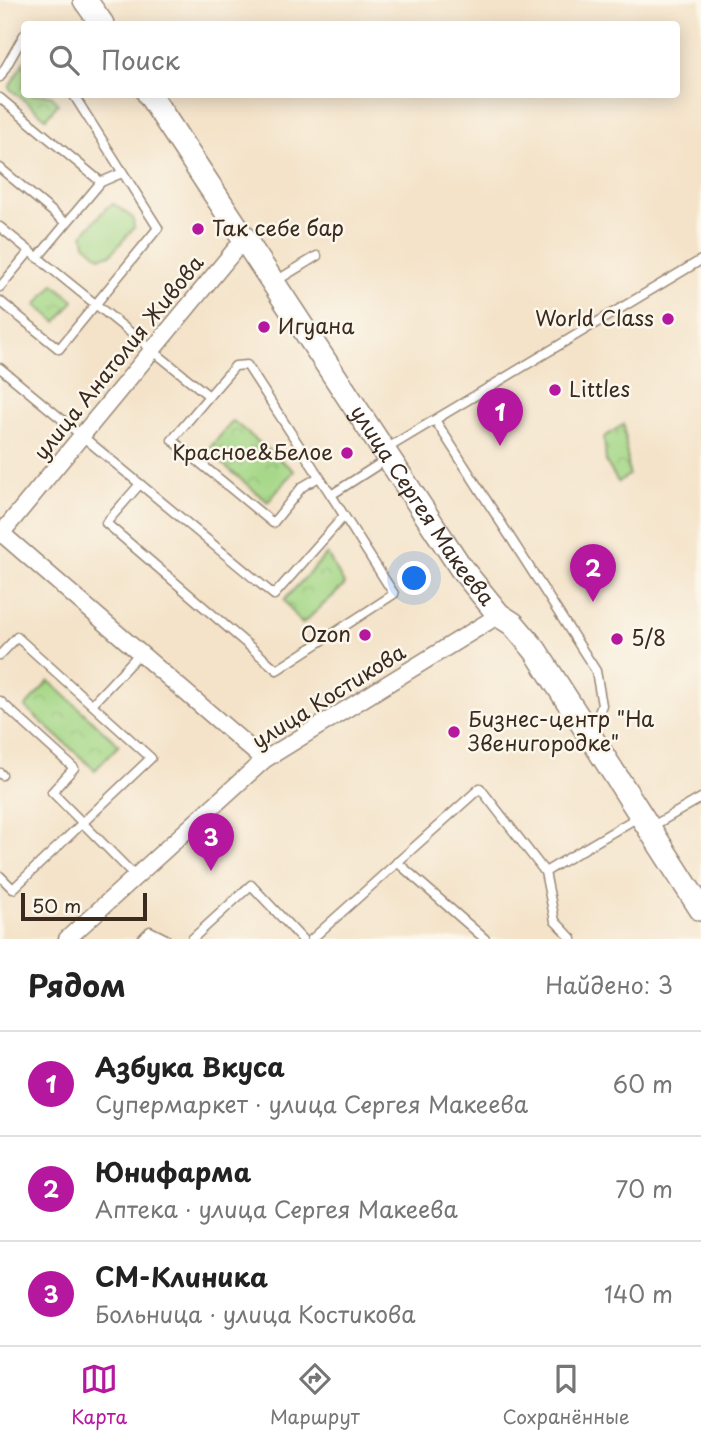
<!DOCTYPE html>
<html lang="ru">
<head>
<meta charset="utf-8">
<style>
  body { margin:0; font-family:"Playpen Sans",sans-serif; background:#f2f2f2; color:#222 }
  .scale { position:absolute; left:21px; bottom:18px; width:126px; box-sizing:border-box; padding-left:7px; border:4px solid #3b2a1e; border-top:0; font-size:19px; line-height:24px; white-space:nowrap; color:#3b2a1e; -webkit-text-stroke:5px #fbf7ec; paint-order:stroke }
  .you { position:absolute; left:415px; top:579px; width:24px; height:24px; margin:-18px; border:5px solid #fff; border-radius:50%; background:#1a73e8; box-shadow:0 0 0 10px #1a73e833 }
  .badge { display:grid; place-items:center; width:46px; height:46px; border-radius:50%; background:#b5179e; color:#fff; font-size:23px; font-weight:700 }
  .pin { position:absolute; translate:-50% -58px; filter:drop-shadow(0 2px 4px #0008) }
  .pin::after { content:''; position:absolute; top:37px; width:24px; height:21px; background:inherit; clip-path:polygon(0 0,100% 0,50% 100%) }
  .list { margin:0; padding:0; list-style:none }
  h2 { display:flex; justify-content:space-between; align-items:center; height:91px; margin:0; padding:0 28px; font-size:30px }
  h2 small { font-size:23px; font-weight:400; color:#767676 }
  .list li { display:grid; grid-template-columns:46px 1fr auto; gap:21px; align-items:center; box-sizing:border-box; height:105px; padding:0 28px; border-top:2px solid #e0e0e0 }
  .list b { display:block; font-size:26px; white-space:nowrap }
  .list p { margin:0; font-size:23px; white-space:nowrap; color:#767676 }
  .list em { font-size:23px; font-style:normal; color:#767676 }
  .icon { flex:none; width:38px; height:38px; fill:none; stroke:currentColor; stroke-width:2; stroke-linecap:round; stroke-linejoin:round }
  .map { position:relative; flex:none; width:701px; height:939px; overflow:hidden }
  .search { position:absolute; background:#fff; box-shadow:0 4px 18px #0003; left:21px; right:21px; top:21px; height:77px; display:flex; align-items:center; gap:18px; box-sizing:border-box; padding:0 24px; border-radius:7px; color:#767676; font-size:26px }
  .sheet { height:406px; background:#fff }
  nav { display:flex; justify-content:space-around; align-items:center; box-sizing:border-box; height:98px; border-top:2px solid #e0e0e0; background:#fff; font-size:19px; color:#767676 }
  nav a { display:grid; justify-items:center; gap:4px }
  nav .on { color:#b5179e }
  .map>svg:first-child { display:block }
</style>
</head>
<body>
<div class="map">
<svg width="701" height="939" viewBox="0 0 701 939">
  <defs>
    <pattern id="park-crowns" width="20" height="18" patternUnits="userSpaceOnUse" patternTransform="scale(1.75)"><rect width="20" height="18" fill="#a5d787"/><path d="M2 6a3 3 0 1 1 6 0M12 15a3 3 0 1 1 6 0" fill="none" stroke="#8fb974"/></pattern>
  </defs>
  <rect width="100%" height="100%" fill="#fbf7ec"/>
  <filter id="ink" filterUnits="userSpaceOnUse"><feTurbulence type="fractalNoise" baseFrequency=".0143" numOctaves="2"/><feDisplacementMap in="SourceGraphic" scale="14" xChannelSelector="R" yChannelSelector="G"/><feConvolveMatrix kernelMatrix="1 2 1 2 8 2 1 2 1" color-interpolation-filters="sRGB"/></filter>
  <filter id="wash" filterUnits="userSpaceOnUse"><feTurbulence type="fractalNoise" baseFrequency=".00686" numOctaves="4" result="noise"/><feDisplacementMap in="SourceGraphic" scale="28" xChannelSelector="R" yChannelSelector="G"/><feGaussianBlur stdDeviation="1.57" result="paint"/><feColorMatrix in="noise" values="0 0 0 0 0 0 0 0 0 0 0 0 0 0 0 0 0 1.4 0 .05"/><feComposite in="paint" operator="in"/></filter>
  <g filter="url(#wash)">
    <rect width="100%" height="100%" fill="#f4e3c9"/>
    <g fill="url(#park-crowns)" stroke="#708052" stroke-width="2">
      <path d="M24 61V94L51 95 58 104 46 118 9 88Z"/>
      <path d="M54 284 74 301 57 322 36 305Z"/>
      <path d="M233 421 294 471 268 502 207 451Z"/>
      <path d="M624 424 629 475 618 482 606 462 604 437Z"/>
      <path d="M327 554 345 585 302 624 284 600Z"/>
      <path d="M49 681 119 745 95 770 25 707Z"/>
    </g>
    <path fill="#a5d787" stroke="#708052" stroke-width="2" d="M114 204 133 218 134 228 111 254 100 257 85 244 83 234 107 207Z"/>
  </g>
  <g filter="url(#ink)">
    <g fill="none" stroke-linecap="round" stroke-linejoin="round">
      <g stroke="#988674" stroke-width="11">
        <g id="lane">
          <path d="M0 77 24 35"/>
          <path d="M0 98 101 182 39 256"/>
          <path d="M0 168 66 223"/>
          <path d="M101 182 122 173"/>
          <path d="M0 227 209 396 172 440 273 523 302 487 319 477"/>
          <path d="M276 281 317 256"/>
          <path d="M0 287 29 252"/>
          <path d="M0 301 59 349 158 228 73 94"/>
          <path d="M0 368 274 595 344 516"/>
          <path d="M209 396 235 366 247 365 331 495 387 459"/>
          <path d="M435 420 596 671 602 705 592 731"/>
          <path d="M386 449 701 260"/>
          <path d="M140 484 106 523 277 670 394 594 331 495"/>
          <path d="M0 655 17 637 151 758 13 889 0 876"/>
          <path d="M0 701 74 768 52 792 136 877"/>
          <path d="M93 703 140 653"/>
          <path d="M0 773 2 775"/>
          <path d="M651 827 701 798"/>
          <path d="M397 862 485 939"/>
          <path d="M545 872 555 921 572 939"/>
          <path d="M142 939 150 931 166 939"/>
          <path d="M192 939 251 885 302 939"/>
          <path d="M312 939 480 788 545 872 638 817"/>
        </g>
      </g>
      <g stroke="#988674" stroke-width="19">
        <g id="street">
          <path d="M0 532 264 760"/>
          <path d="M0 535 243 240"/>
          <path d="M67 939 264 760 499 615"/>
        </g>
      </g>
      <g stroke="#988674" stroke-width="26">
        <g id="secondary">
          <path d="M85 0 102 24"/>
          <path id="s1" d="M149 94 461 568 499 615 513 624 535 650 701 909"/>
        </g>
      </g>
      <use href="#lane" stroke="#fff" stroke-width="8"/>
      <use href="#street" stroke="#fff" stroke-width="16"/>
      <use href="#secondary" stroke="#fff" stroke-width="23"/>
    </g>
  </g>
  <g fill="#b5179e" stroke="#fbf7ec" stroke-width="2.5">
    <circle cx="198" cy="229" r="7"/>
    <circle cx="668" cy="319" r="7"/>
    <circle cx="264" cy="327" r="7"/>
    <circle cx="555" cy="390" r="7"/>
    <circle cx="347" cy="453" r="7"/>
    <circle cx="365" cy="635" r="7"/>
    <circle cx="617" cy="639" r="7"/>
    <circle cx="454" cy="732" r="7"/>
  </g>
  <g text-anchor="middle" stroke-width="5" stroke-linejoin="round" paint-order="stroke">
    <g font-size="21" fill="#3b2a1e" stroke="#fbf7ec" text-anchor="start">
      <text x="212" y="236">Так себе бар</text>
      <text x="654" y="326" text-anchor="end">World Class</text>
      <text x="278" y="334">Игуана</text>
      <text x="569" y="397">Littles</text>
      <text x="333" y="460" text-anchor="end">Красное&amp;Белое</text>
      <text x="351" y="642" text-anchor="end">Ozon</text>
      <text x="631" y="646">5/8</text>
      <text x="468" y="727">Бизнес-центр "На<tspan x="468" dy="24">Звенигородке"</tspan></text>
    </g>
    <g font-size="21" fill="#3b2a1e" stroke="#fbf7ec">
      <text transform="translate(119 358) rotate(-51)" y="7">улица Анатолия Живова</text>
      <text dy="7" stroke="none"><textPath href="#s1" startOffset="494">улица Сергея Макеева</textPath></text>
      <text transform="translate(329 697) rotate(-32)" y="7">улица Костикова</text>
    </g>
  </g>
</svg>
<div class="scale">50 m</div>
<div class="you"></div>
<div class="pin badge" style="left:500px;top:446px">1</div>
<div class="pin badge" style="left:593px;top:602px">2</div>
<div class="pin badge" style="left:211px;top:871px">3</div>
<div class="search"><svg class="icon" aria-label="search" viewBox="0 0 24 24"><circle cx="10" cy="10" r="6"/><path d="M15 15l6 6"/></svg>Поиск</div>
</div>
<section class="sheet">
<h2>Рядом<small>Найдено: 3</small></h2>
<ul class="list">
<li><span class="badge">1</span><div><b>Азбука Вкуса</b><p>Супермаркет · улица Сергея Макеева</p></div><em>60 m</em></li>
<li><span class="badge">2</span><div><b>Юнифарма</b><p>Аптека · улица Сергея Макеева</p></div><em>70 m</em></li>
<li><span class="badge">3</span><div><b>СМ-Клиника</b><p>Больница · улица Костикова</p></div><em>140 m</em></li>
</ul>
</section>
<nav>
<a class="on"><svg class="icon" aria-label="map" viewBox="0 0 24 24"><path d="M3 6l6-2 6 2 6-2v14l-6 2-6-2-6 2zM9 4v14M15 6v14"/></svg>Карта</a>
<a><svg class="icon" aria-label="directions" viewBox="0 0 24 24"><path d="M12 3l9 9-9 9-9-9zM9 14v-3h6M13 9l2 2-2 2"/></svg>Маршрут</a>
<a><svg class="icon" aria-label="saved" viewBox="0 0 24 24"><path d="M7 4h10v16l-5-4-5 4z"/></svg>Сохранённые</a>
</nav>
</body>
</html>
